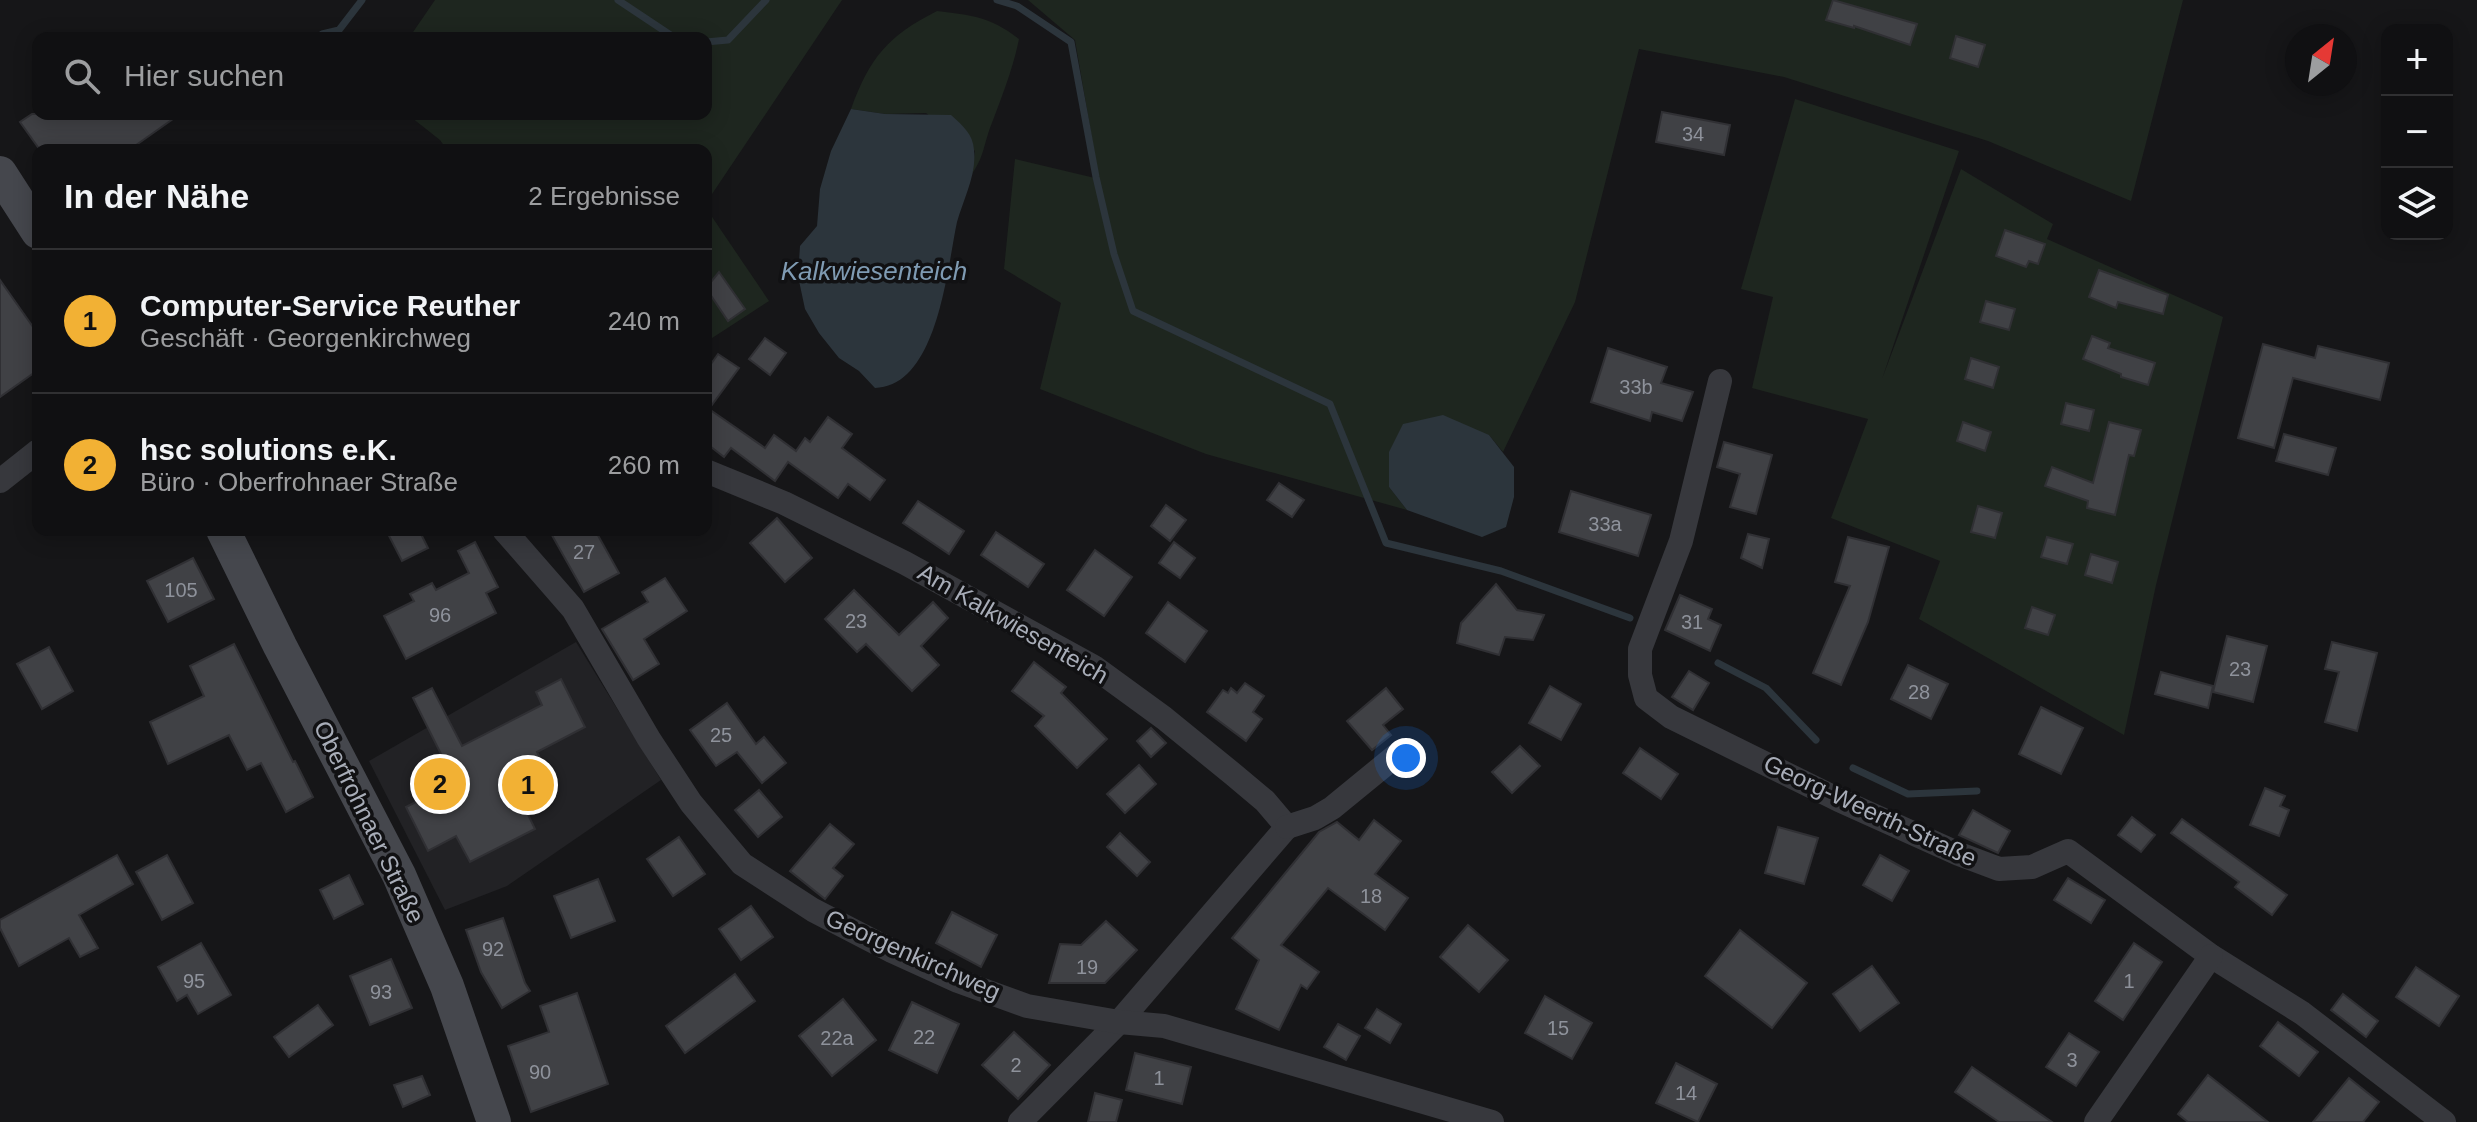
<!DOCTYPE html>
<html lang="de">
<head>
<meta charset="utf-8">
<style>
  body { margin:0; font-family:Helvetica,sans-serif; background:#1e1e20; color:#f1f3f6 }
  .controls { position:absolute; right:24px; top:24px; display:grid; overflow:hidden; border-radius:16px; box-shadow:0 4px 20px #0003 }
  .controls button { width:72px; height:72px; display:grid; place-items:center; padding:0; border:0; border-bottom:2px solid #303032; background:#101012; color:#f1f3f6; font:40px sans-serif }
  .compass { position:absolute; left:2285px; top:24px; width:72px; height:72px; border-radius:50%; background:#101012; box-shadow:0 4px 20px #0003; rotate:30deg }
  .you { position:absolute; left:1406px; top:758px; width:28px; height:28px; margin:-20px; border:6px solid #fff; border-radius:50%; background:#1a73e8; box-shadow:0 0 0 12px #1a73e833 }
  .badge { display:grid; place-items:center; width:52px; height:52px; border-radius:50%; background:#f2b134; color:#111; font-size:26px; font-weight:700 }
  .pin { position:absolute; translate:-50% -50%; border:4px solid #fff; box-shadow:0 2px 8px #0006 }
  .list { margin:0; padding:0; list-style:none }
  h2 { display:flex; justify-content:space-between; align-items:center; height:104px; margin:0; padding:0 32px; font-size:34px }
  h2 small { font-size:26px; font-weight:400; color:#9c9d9f }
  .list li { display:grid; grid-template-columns:52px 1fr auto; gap:24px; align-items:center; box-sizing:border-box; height:144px; padding:0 32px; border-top:2px solid #303032 }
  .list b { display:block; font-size:30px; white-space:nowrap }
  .list p { margin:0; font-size:26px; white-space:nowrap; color:#9c9d9f }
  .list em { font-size:26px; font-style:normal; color:#9c9d9f }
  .icon { flex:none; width:44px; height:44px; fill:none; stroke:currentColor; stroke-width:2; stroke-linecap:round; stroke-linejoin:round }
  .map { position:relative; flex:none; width:2477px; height:1122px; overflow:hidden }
  .search { position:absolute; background:#101012; box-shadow:0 4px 20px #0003; left:32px; top:32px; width:680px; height:88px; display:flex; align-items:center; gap:20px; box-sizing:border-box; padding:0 28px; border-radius:16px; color:#9c9d9f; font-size:30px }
  .panel { position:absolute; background:#101012; box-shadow:0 4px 20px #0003; left:32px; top:144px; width:680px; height:392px; border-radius:16px }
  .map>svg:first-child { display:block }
</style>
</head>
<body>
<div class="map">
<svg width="2477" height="1122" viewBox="0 0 2477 1122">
  <rect width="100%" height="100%" fill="#161618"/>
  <path fill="#222225" d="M576 642 661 780 507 886 445 910 369 761Z"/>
  <g fill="#1e261f">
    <path d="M435 0H842L706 203V150H447L440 140 407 114H706V38H409Z"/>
    <path d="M1028 0H2183L2131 201 1988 141 1784 77 1639 49 1575 302 1503 452 1489 435 1389 487 1407 510 1206 454 1040 389 1061 303 1004 269 1015 159 1099 179 1075 40Z"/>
    <path d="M937 11C971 15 991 17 1019 39 1013 69 1001 99 990 128 983 148 984 156 972 174L975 151 926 113 885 114 851 109C870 57 888 36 937 11Z"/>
    <path d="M1795 99 1959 151 1882 379 1961 169 2053 224 2047 239 2223 317 2156 585 2124 735 1919 619 1940 561 1831 518 1868 419 1752 388 1773 297 1741 289Z"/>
    <path d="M706 208 769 301 706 342Z"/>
  </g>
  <g fill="#2c353c">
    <path d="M851 109 885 114 951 115C963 126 973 134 974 150 977 174 963 200 957 222 947 268 938 386 875 388L859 371 839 358 819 333 805 309 798 276 800 246 817 226 820 189 831 151Z"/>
    <path d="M1443 415 1489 435 1514 467V497L1506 527 1482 537 1407 510 1389 487V452L1403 424Z"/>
  </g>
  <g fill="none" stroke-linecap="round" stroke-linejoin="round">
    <g stroke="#2c353c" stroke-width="7">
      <path d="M618 0 675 38"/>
      <path d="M997 0 1017 6 1071 42 1096 177 1114 254 1133 311 1330 404 1386 543 1501 571 1630 618"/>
      <path d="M321 38 322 34 339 30 362 0"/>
      <path d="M706 42 728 40 766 0"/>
      <path d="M1718 663 1766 688 1816 740"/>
      <path d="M1853 768 1908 794 1977 791"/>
    </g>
  </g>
  <g fill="#404145" stroke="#303034" stroke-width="2">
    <path d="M1833 0 1917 24 1910 45 1854 26V28L1826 20Z"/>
    <path d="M1956 36 1985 45 1978 67 1950 58Z"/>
    <path d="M1662 112 1730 125 1724 155 1656 142Z"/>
    <path d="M32 114H180L129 150H40L20 122Z"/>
    <path d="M2005 230 2045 244 2038 264 2029 261 2026 267 1996 256Z"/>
    <path d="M2099 270 2168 295 2163 314 2118 302 2116 308 2089 297Z"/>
    <path d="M719 272 745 309 728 321 706 288Z"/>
    <path d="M0 280 38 334V370L0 397Z"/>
    <path d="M1986 301 2015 309 2009 330 1980 322Z"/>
    <path d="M2092 336 2110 343 2108 348 2155 363 2148 385 2121 377V374L2083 359Z"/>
    <path d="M765 338 786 353 770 375 749 359Z"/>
    <path d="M2263 344 2315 358 2318 346 2389 363 2380 400 2293 378 2274 448 2238 438Z"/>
    <path d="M1608 348 1667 367 1661 383 1693 392 1682 421 1652 412 1650 421 1591 402Z"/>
    <path d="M718 354 739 368 709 409 765 448 774 435 796 451 805 438 810 442 828 417 852 434 842 448 885 480 870 500 848 484 838 498 788 462 775 481 731 448 724 457 706 443V371Z"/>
    <path d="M1971 358 1999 367 1993 388 1965 379Z"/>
    <path d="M2066 403 2094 410 2089 431 2061 424Z"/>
    <path d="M1963 422 1991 432 1985 451 1957 441Z"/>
    <path d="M2109 422 2141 430 2134 456 2129 455 2115 515 2087 508 2088 501 2045 486 2052 467 2093 483Z"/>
    <path d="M2284 434 2336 448 2328 475 2276 461Z"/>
    <path d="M1724 442 1772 455 1756 514 1730 507 1740 474 1717 467Z"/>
    <path d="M1279 483 1304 500 1292 517 1267 500Z"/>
    <path d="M1571 491 1651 515 1638 556 1559 532Z"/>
    <path d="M918 501 964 531 949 554 903 523Z"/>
    <path d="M1166 505 1186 520 1170 541 1151 526Z"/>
    <path d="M1978 506 2002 513 1995 538 1971 532Z"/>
    <path d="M777 518 812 558 785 582 750 543Z"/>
    <path d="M386 530H419L428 548 402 561Z"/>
    <path d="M549 530H595L619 573 584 592Z"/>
    <path d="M996 532 1044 564 1028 587 981 555Z"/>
    <path d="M1748 534 1769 539 1762 568 1741 558Z"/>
    <path d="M1848 537 1889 547 1868 622 1841 685 1813 673 1850 586 1835 582Z"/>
    <path d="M2047 537 2073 544 2067 564 2041 557Z"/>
    <path d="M475 542 498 587 486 593 496 613 406 659 384 616 414 601 410 594 432 583 436 590 469 573 458 551Z"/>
    <path d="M1174 542 1195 558 1180 578 1159 563Z"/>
    <path d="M1095 550 1132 577 1104 616 1067 590Z"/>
    <path d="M2091 554 2118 562 2112 583 2085 575Z"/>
    <path d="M193 558 214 599 168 622 147 581Z"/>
    <path d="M665 578 687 611 644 639 659 664 633 680 602 629 648 602 642 592Z"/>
    <path d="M1496 584 1517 610 1544 615 1533 640 1505 637 1499 655 1457 643 1461 623Z"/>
    <path d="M854 590 899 635 933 602 948 618 921 646 939 665 912 691 866 644 857 652 825 619Z"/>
    <path d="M1680 595 1712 609 1708 619 1721 625 1710 651 1665 630Z"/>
    <path d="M1168 602 1207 631 1185 662 1146 633Z"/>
    <path d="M2032 607 2055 615 2048 635 2025 628Z"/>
    <path d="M2227 636 2267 646 2253 702 2213 692Z"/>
    <path d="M2332 642 2377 653 2357 731 2325 722 2339 672 2325 669Z"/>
    <path d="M234 644 293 762 295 761 313 797 286 812 261 763 247 770 229 735 168 764 150 722 204 696 190 666Z"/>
    <path d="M49 647 73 691 42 709 17 664Z"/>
    <path d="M1034 662 1066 687 1061 693 1107 739 1077 768 1035 726 1044 716 1012 691Z"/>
    <path d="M1908 665 1948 684 1931 719 1891 699Z"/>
    <path d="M1689 671 1709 683 1693 710 1672 697Z"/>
    <path d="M2161 672 2213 686 2208 708 2155 694Z"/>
    <path d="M561 679 585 727 537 752 553 784 521 800 535 829 470 862 456 836 428 851 406 807 435 792 421 766 442 756 413 698 432 688 462 746 542 705 536 692Z"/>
    <path d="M1245 683 1264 696 1253 712 1262 719 1246 741 1207 712 1223 690 1228 693 1231 688 1237 693Z"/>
    <path d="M1550 686 1581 704 1561 740 1529 723Z"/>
    <path d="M1386 688 1403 709 1383 725 1391 735 1372 750 1347 721Z"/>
    <path d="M727 703 756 744 764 737 786 763 762 783 737 752 716 766 690 730Z"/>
    <path d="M2041 707 2083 728 2061 774 2019 754Z"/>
    <path d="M1151 728 1166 743 1151 757 1137 741Z"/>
    <path d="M1520 746 1540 766 1512 793 1492 772Z"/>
    <path d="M1640 748 1678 774 1661 799 1623 773Z"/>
    <path d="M1139 765 1156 784 1125 813 1107 794Z"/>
    <path d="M2265 788 2285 796 2280 806 2289 810 2279 836 2250 825Z"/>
    <path d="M759 790 782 817 758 837 735 810Z"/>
    <path d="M1973 810 2010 831 1998 853 1959 835Z"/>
    <path d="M2132 817 2155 835 2141 852 2118 835Z"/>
    <path d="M2182 819 2287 895 2272 915 2235 887 2239 882 2171 833Z"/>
    <path d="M1374 820 1401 841 1375 874 1408 898 1385 930 1328 888 1281 945 1319 972 1307 989 1301 985 1279 1030 1236 1009 1259 960 1232 938 1319 832 1337 822 1359 840Z"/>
    <path d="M830 824 854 844 833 868 843 876 825 899 790 871Z"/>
    <path d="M1778 827 1818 838 1804 884 1765 873Z"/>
    <path d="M1120 833 1150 862 1137 876 1107 847Z"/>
    <path d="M679 837 705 874 673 896 647 859Z"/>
    <path d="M117 855 133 884 79 915 98 948 80 957 69 938 19 966 0 928V920Z"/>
    <path d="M167 855 193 903 162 920 136 872Z"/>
    <path d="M1880 855 1909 871 1892 901 1863 885Z"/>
    <path d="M349 875 363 904 334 919 320 890Z"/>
    <path d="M2068 878 2105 900 2091 923 2054 900Z"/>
    <path d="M598 879 615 921 571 938 554 896Z"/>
    <path d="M751 906 773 937 741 960 719 929Z"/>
    <path d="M952 912 997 935 981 967 936 943Z"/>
    <path d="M503 918 525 983 530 991 502 1008 481 972 466 930Z"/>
    <path d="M1106 921 1137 950 1105 983H1049L1060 944 1081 945Z"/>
    <path d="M1468 925 1508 960 1479 992 1440 957Z"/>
    <path d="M1740 930 1807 983 1772 1028 1705 976Z"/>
    <path d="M201 943 231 995 198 1014 187 995 177 1001 158 967Z"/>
    <path d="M2134 943 2162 962 2123 1020 2095 1001Z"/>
    <path d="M391 959 412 1008 370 1025 350 976Z"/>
    <path d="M1872 966 1899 1003 1860 1031 1833 994Z"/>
    <path d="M2416 967 2459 996 2439 1026 2396 997Z"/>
    <path d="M735 974 755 1001 685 1053 666 1026Z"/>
    <path d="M577 993 608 1084 531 1112 508 1046 549 1032 540 1006Z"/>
    <path d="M2343 994 2378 1021 2366 1037 2331 1010Z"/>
    <path d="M1545 996 1592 1023 1572 1059 1525 1033Z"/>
    <path d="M843 999 876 1040 832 1076 799 1036Z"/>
    <path d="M912 1002 959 1024 937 1073 889 1050Z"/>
    <path d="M318 1005 333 1025 289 1057 274 1037Z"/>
    <path d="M1377 1009 1401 1024 1390 1043 1365 1028Z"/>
    <path d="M2278 1022 2318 1052 2299 1076 2260 1046Z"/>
    <path d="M1338 1024 1360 1036 1346 1060 1324 1047Z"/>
    <path d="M1014 1032 1050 1065 1018 1099 982 1065Z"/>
    <path d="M2069 1033 2099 1052 2076 1086 2046 1067Z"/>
    <path d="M1135 1053 1191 1067 1182 1104 1126 1090Z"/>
    <path d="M1676 1063 1717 1084 1698 1122 1656 1103Z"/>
    <path d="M1972 1067 2052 1122H1999L1955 1092Z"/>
    <path d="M2208 1075 2268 1122H2188L2178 1114Z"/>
    <path d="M422 1076 430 1095 403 1107 394 1085Z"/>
    <path d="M2349 1078 2379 1102 2363 1122H2313Z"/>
    <path d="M1095 1093 1122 1100 1116 1122H1088Z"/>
  </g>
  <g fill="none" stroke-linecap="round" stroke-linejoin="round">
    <g stroke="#37383d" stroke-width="24">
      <path d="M1720 381 1681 541 1640 649V675L1646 698 1671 717 1839 800 1959 854 1999 869 2032 867 2068 851 2211 956 2302 1013 2444 1122"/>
      <path d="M706 471 784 503 905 563 1094 667 1164 718 1234 775 1265 801 1287 827 1119 1022 1020 1122"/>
      <path d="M0 481 38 451"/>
      <path d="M504 530 573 609 649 739 691 803 742 864 813 910 892 951 958 981 1027 1006 1119 1022 1164 1026 1492 1122"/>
      <path d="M1287 827 1315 818 1332 808 1398 754"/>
      <path d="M2096 1122 2211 956"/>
    </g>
    <g stroke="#45474d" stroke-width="34">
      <path d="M0 173 38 232"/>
      <path d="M223 530 280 646 399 875 447 986 494 1122"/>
    </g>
  </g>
  <g text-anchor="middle" stroke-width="7" stroke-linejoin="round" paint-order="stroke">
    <g font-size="20" fill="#8e929b">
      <text x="1693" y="141">34</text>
      <text x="1636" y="394">33b</text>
      <text x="1605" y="531">33a</text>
      <text x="584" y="559">27</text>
      <text x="181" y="597">105</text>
      <text x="440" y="622">96</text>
      <text x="856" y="628">23</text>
      <text x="1692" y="629">31</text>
      <text x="2240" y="676">23</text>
      <text x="1919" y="699">28</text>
      <text x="721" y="742">25</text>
      <text x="1371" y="903">18</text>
      <text x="493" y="956">92</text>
      <text x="1087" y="974">19</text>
      <text x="194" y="988">95</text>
      <text x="2129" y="988">1</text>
      <text x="381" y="999">93</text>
      <text x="1558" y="1035">15</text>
      <text x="924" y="1044">22</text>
      <text x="837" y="1045">22a</text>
      <text x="2072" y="1067">3</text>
      <text x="1016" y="1072">2</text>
      <text x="540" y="1079">90</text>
      <text x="1159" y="1085">1</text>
      <text x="1686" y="1100">14</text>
    </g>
    <g font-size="24" fill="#a8adb8" stroke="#111113">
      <text transform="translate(1013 624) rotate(30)" y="8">Am Kalkwiesenteich</text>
      <text transform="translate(1870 811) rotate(25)" y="8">Georg-Weerth-Straße</text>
      <text transform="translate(369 822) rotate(64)" y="8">Oberfrohnaer Straße</text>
      <text transform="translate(913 955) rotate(24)" y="8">Georgenkirchweg</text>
    </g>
    <g font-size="26" font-style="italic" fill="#7f9bb3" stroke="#111113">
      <text x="874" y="280">Kalkwiesenteich</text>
    </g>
  </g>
</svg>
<div class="controls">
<button>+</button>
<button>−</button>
<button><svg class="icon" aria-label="layers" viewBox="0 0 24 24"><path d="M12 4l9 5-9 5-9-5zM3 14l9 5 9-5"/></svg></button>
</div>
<svg class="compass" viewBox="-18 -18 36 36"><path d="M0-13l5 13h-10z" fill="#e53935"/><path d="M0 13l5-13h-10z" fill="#9c9d9f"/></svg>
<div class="you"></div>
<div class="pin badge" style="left:528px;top:785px">1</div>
<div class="pin badge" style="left:440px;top:784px">2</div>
<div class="search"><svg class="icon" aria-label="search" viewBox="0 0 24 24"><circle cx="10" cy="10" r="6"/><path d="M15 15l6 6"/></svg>Hier suchen</div>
<section class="panel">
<h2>In der Nähe<small>2 Ergebnisse</small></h2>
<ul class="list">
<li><span class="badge">1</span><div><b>Computer-Service Reuther</b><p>Geschäft · Georgenkirchweg</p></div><em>240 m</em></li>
<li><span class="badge">2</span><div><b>hsc solutions e.K.</b><p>Büro · Oberfrohnaer Straße</p></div><em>260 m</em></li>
</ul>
</section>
</div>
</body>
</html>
